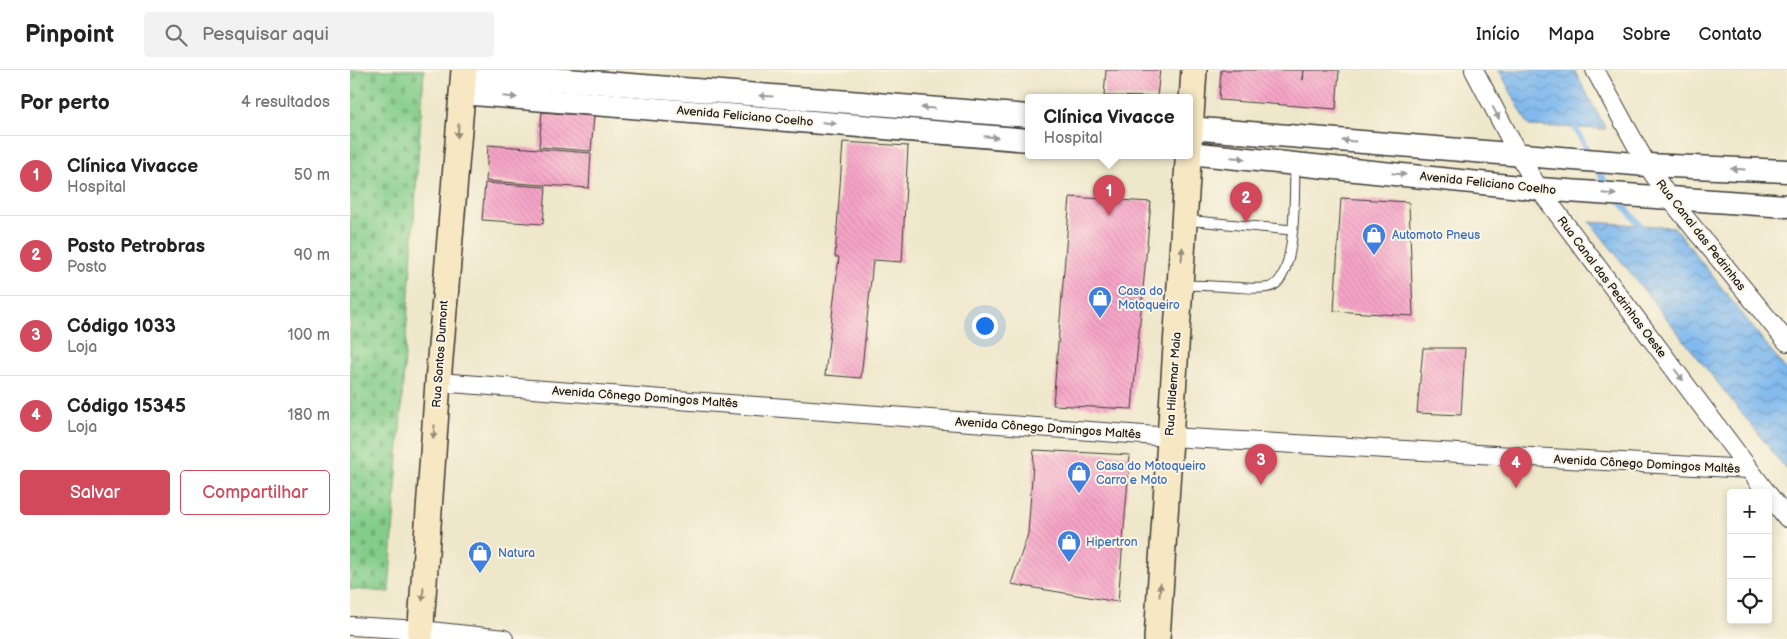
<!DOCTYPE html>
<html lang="pt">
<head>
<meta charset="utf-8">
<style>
  body { margin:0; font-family:"Balsamiq Sans",sans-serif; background:#f2f2f2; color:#222 }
  .controls { position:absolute; right:15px; bottom:15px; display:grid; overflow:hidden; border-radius:5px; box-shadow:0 2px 8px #0003 }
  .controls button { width:45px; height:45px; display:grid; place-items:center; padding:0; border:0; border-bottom:1px solid #e0e0e0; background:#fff; color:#222; font:25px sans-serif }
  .you { position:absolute; left:634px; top:255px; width:18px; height:18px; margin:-12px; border:4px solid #fff; border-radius:50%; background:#1a73e8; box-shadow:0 0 0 8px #1a73e833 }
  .badge { display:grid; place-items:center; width:32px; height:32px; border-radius:50%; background:#d1495b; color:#fff; font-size:16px; font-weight:700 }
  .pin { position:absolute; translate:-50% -41px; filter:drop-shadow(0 1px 2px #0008) }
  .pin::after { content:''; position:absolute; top:26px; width:18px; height:15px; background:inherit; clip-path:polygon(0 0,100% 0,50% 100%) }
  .popup { position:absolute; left:675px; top:24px; width:168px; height:65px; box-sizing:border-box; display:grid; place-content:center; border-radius:5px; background:#fff; filter:drop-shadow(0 1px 4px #0005); font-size:16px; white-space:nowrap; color:#767676 }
  .popup b { font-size:19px; color:#222 }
  .popup::after { content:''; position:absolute; left:50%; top:100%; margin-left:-10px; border:10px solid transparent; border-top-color:#fff }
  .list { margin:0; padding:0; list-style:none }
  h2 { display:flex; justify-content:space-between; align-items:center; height:65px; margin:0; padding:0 20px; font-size:21px }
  h2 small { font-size:16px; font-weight:400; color:#767676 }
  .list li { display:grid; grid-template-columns:32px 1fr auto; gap:15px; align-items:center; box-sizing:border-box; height:80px; padding:0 20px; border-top:1px solid #e0e0e0 }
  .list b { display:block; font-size:19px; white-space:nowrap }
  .list p { margin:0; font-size:16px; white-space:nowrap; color:#767676 }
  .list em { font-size:16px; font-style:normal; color:#767676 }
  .actions { display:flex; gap:10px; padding:15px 20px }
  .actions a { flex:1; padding:11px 0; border:1px solid #d1495b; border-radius:5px; text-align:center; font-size:18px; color:#d1495b }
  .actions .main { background:#d1495b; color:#fff }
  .icon { flex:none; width:28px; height:28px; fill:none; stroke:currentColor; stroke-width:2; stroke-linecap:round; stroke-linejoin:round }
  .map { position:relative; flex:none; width:1437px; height:569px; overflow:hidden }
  header { display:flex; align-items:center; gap:30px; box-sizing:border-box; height:70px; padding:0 25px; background:#fff; border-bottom:1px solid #e0e0e0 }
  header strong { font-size:24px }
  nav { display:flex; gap:28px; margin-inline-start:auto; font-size:18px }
  .search { width:350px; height:45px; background:#f2f2f2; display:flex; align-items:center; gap:12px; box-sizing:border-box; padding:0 18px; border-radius:5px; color:#767676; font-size:19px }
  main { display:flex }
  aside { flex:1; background:#fff }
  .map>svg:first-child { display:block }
</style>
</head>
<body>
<header>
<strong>Pinpoint</strong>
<div class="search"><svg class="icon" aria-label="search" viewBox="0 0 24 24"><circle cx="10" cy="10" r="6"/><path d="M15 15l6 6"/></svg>Pesquisar aqui</div>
<nav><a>Início</a><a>Mapa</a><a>Sobre</a><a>Contato</a></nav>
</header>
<main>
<aside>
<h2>Por perto<small>4 resultados</small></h2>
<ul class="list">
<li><span class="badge">1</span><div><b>Clínica Vivacce</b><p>Hospital</p></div><em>50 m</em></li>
<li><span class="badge">2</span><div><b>Posto Petrobras</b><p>Posto</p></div><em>90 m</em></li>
<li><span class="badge">3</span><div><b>Código 1033</b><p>Loja</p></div><em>100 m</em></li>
<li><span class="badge">4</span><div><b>Código 15345</b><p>Loja</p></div><em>180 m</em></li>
</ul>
<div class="actions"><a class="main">Salvar</a><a>Compartilhar</a></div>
</aside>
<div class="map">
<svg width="1437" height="569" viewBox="0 0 1437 569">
  <defs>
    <pattern id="cemetery-stones" width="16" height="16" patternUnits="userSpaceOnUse" patternTransform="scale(1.25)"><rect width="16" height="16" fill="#83cd8a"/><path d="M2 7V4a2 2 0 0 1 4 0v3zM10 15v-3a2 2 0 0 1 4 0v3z" fill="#71af76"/></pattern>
    <pattern id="water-waves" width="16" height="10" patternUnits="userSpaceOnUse" patternTransform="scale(1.25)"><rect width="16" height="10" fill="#7cb7ee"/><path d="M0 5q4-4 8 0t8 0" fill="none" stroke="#6594c0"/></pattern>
    <pattern id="building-back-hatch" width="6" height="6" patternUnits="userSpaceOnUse" patternTransform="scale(1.25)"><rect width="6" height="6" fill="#f6a4c7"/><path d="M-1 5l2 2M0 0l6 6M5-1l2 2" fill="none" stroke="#d28daa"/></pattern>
  </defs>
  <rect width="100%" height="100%" fill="#fcf5e5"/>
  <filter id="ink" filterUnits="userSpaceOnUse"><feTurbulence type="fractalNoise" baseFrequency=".02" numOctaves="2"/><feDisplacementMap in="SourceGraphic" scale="10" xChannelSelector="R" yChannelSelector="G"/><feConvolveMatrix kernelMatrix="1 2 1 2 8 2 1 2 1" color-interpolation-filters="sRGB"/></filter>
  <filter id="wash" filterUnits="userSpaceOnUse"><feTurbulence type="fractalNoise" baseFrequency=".0096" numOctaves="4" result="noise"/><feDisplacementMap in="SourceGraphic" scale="20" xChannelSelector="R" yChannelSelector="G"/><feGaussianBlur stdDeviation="1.12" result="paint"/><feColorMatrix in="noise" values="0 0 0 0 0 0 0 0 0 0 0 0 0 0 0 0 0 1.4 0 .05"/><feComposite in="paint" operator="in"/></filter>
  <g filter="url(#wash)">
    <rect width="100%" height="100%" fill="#eee7ca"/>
    <path fill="url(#cemetery-stones)" stroke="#507453" d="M0 0H74L39 522 0 519Z"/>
    <g fill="url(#water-waves)" stroke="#4c6a85">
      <path d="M1149 0H1224L1256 59 1179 56Z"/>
      <path d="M1240 152 1324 157 1437 301V400Z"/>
    </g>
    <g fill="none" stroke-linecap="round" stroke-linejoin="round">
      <g stroke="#7cb7ee" stroke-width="6">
        <path d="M1222 52 1240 85"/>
        <path d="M1246 96 1253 109 1261 119"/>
        <path d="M1270 131 1294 160"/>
      </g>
    </g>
    <g id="blocks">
      <g fill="url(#building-back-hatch)">
        <path d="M756 0H810L807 27 754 26Z"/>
        <path d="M871 0H953V10L954 0H989L986 39 869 30Z"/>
        <path d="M192 42 244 46 241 81 189 77Z"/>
        <path d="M493 72 558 76 552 192 523 190 511 308 475 305 489 187H485Z"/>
        <path d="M138 75 241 83 239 118 136 111Z"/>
        <path d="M135 113 196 117 193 154 132 150Z"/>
        <path d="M720 127 801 132 782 339 703 335Z"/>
        <path d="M991 128 1059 132 1063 246 984 241Z"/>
        <path d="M1073 278H1115L1111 345 1067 343Z"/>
        <path d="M684 380 780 385 768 532 661 514 678 464Z"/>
      </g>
    </g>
  </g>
  <g filter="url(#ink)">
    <use href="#blocks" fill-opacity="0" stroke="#3c3a36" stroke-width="1"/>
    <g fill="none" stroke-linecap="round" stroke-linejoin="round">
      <g stroke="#3c3a36" stroke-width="11">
        <g id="service">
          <path d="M835 150 942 160"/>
          <path d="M831 215C848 215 865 216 881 217 893 217 908 220 920 217 948 210 944 117 945 93"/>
        </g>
      </g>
      <g stroke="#3c3a36" stroke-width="20">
        <g id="minor">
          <path d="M1124 0 1168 84 1189 119 1417 423"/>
          <path d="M1245 0 1297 95 1320 129 1437 272"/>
          <path d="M88 312 820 367 1399 399"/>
          <path d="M1418 424 1437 448"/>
          <path d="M0 556 71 560 154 569"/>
        </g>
      </g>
      <g stroke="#3c3a36" stroke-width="25">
        <g id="tertiary">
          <path d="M114 2 679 46"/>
          <path d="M111 23 679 70"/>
          <path d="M839 58 1297 95 1437 101"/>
          <path d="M839 83 1189 119 1437 136"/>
        </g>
      </g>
      <g stroke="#3c3a36" stroke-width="28">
        <g id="secondary">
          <path d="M70 569 88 312 114 0"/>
          <path d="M807 569 844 0"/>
        </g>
      </g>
      <use href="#service" stroke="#fff" stroke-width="9"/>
      <use href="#minor" stroke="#fff" stroke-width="18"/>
      <use href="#tertiary" stroke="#fff" stroke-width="22"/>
      <use href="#secondary" stroke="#f7e8c3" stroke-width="25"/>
    </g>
    <defs><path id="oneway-solid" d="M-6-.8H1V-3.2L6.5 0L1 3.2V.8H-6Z" transform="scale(1.25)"/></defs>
    <g fill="#999">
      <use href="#oneway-solid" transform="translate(416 26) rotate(-176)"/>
      <use href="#oneway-solid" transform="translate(160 27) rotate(5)"/>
      <use href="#oneway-solid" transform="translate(578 38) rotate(-176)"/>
      <use href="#oneway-solid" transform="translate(1146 43) rotate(62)"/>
      <use href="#oneway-solid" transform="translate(479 53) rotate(5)"/>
      <use href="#oneway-solid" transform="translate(641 67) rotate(5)"/>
      <use href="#oneway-solid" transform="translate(999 71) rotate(-176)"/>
      <use href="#oneway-solid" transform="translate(888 88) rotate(5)"/>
      <use href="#oneway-solid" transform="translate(1388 99) rotate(-177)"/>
      <use href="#oneway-solid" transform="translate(1049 104) rotate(6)"/>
      <use href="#oneway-solid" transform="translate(1259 124) rotate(5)"/>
      <use href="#oneway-solid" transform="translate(1329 305) rotate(53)"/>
    </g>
    <g fill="#948c78">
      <use href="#oneway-solid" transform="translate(108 61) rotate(95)"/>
      <use href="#oneway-solid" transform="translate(832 184) rotate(-86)"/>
      <use href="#oneway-solid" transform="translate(84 362) rotate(94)"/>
      <use href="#oneway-solid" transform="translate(810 520) rotate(-86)"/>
      <use href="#oneway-solid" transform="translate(73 524) rotate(94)"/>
    </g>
  </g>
  <defs>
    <g id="shop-pin" transform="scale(1.25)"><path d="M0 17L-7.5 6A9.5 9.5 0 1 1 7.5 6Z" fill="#3f7fe0" stroke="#fcf5e5"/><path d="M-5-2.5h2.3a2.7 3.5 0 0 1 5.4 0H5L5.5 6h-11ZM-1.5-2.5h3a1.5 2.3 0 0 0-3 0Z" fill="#fff"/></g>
  </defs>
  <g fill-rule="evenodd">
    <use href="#shop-pin" x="1024" y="165"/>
    <use href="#shop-pin" x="750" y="228"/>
    <use href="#shop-pin" x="729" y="403"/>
    <use href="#shop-pin" x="719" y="472"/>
    <use href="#shop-pin" x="130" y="483"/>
  </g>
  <g text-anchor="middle" stroke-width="4" stroke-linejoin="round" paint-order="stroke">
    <g font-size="12" fill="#1c1c1c" stroke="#fcf5e5">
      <text transform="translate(395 46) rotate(5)" y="4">Avenida Feliciano Coelho</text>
      <text transform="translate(1138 113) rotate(6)" y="4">Avenida Feliciano Coelho</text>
      <text transform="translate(1351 165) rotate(52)" y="4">Rua Canal das Pedrinhas</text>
      <text transform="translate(1262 217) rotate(53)" y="4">Rua Canal das Pedrinhas Oeste</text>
      <text transform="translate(90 284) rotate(-86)" y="4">Rua Santos Dumont</text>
      <text transform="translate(823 314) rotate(-86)" y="4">Rua Hildemar Maia</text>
      <text transform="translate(295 327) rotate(4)" y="4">Avenida Cônego Domingos Maltês</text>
      <text transform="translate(698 358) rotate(4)" y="4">Avenida Cônego Domingos Maltês</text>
      <text transform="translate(1297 394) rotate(3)" y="4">Avenida Cônego Domingos Maltês</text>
    </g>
    <g font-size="12" fill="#366cbe" stroke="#fcf5e5" text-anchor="start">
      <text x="1042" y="169">Automoto Pneus</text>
      <text x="768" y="225">Casa do<tspan x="768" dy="14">Motoqueiro</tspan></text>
      <text x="746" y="400">Casa do Motoqueiro<tspan x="746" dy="14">Carro e Moto</tspan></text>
      <text x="736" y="476">Hipertron</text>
      <text x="148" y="487">Natura</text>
    </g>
  </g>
</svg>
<div class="controls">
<button>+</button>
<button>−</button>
<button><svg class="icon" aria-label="locate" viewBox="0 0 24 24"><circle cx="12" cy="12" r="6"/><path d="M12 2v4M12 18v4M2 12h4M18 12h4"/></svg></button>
</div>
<div class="you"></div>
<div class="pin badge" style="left:759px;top:146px">1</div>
<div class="popup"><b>Clínica Vivacce</b>Hospital</div>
<div class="pin badge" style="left:896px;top:153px">2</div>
<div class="pin badge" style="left:911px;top:415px">3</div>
<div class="pin badge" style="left:1166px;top:418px">4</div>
</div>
</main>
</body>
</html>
